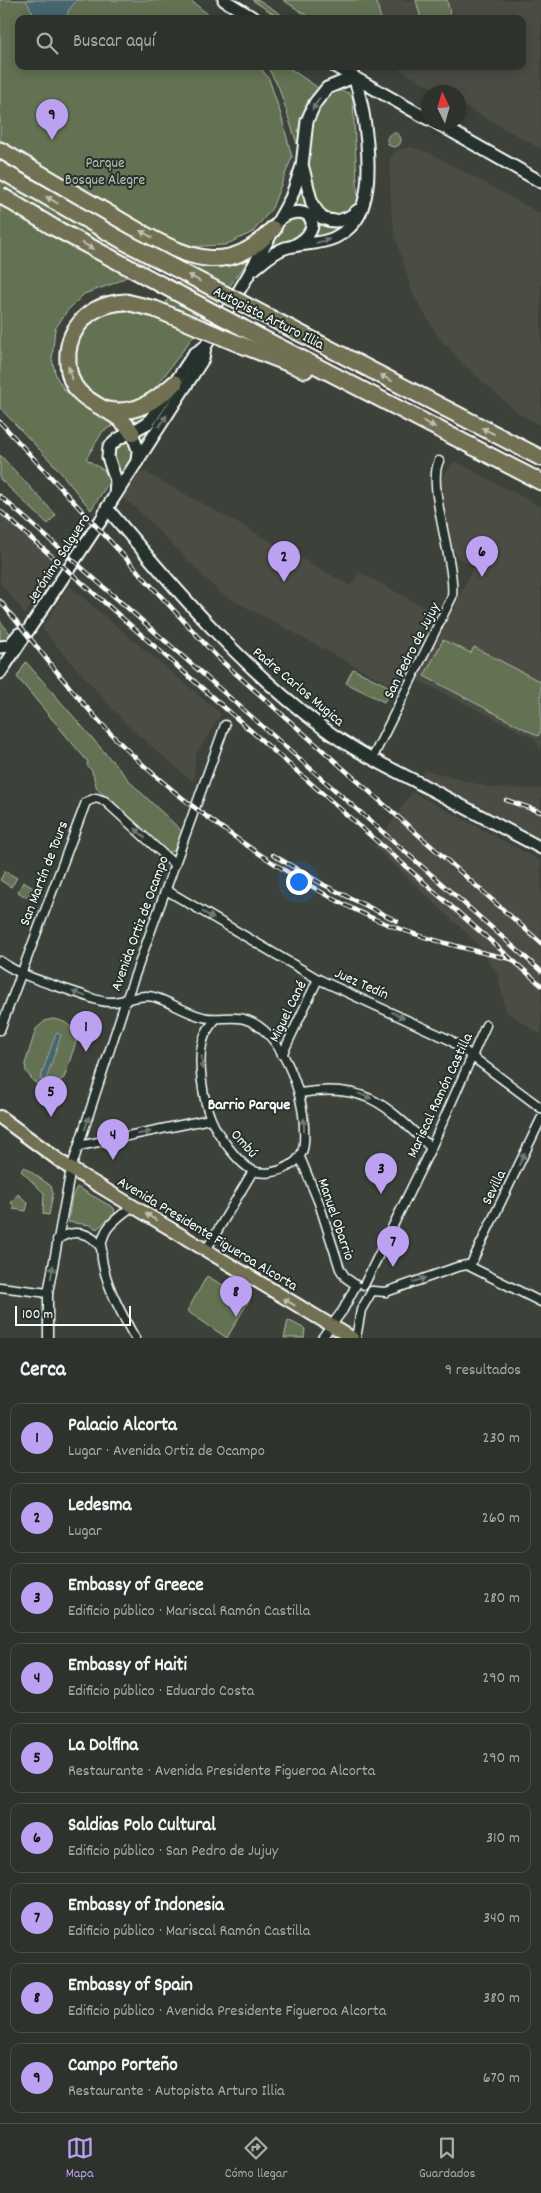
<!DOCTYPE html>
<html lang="es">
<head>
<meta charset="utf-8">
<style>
  body { margin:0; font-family:Dekko,sans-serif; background:#393e38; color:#f1f3f6 }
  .compass { position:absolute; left:421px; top:85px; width:45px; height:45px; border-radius:50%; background:#2d322c; box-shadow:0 2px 12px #0003; rotate:355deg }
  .scale { position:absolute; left:15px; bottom:12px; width:116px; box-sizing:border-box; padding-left:5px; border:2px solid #fff; border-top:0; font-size:14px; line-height:18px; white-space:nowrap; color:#fff; -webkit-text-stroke:4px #26332d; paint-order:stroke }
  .you { position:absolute; left:298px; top:881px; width:18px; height:18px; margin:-12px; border:4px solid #fff; border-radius:50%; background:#1a73e8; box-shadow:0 0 0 8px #1a73e833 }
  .badge { display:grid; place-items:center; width:32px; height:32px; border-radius:50%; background:#bca0f2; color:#111; font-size:16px; font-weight:700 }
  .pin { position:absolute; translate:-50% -41px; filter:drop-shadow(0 1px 2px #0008) }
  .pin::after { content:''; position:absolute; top:26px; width:18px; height:15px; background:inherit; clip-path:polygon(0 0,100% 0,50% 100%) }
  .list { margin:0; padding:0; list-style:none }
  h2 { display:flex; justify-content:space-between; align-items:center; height:65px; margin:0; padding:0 20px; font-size:21px }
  h2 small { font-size:16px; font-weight:400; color:#a7aaa9 }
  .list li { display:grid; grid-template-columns:32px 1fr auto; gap:15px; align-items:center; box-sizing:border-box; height:70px; margin:0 10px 10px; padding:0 10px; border:1px solid #484d48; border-radius:10px }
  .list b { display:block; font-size:19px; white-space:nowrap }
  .list p { margin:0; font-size:16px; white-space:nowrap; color:#a7aaa9 }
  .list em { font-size:16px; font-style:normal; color:#a7aaa9 }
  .icon { flex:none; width:28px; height:28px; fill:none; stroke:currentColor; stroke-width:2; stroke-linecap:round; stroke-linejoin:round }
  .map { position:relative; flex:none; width:541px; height:1338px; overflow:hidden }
  .search { position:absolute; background:#2d322c; box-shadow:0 2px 12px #0003; left:15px; right:15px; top:15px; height:55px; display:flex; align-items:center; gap:12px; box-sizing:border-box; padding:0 18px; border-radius:10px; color:#a7aaa9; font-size:19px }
  .sheet { height:785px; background:#2d322c }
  nav { display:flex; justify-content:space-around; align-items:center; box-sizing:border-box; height:70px; border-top:1px solid #484d48; background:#2d322c; font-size:14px; color:#a7aaa9 }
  nav a { display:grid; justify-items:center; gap:2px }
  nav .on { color:#bca0f2 }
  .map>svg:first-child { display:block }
</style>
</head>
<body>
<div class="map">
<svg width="541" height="1338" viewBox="0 0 541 1338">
  <rect width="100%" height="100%" fill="#3c423a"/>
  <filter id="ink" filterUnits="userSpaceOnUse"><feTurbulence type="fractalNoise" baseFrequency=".02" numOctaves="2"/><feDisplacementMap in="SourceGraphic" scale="10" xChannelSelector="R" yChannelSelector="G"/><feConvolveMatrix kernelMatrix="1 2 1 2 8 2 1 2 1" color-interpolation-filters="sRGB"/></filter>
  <g filter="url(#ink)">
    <g fill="#4c4d44">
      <path d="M376 0H416L421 19H381Z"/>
      <path d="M447 0H541V149L459 103 458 92H440L400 70 399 66H522V19H451Z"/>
      <path d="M411 147 430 153 541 214V426L518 413 464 365 437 335 413 294 395 236 391 206 390 158 398 150Z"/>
      <path d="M455 461 541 507V750L534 738 418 680 474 566 458 558 451 545 440 480Z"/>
      <path d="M145 472 351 586 359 572 435 613 396 688 220 593 135 507 122 498 139 473Z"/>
      <path d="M0 512 57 565 25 614 0 582Z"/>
      <path d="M69 586 221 714 196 754 193 782 126 724 42 629Z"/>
      <path d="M424 770 492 788 541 789V842L422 782Z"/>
      <path d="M412 792 541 861V1035L506 1011 498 976 479 945 375 847Z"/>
    </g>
    <g fill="#647253" stroke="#b2b8a9">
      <path d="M0 0H190L214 19H19V66H259L269 79 281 115 292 157 272 208 253 232 225 245 182 247 115 283 84 294 67 311 55 329 52 359 56 376 65 391 116 424 103 431 86 459 108 473 109 482 91 510 57 468 0 408Z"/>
      <path d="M252 0H259L288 19H281Z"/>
      <path d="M283 0H376L381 19H312Z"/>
      <path d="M416 0H447L451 19H421Z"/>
      <path d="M267 66H286L320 89 305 114 297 144 279 88Z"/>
      <path d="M338 90 349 93 353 100 358 202 356 207 342 218 327 216C323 211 317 206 315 200 308 183 305 136 312 119 317 106 327 97 338 90Z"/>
      <circle cx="394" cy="140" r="7"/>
      <path d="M302 181 334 225 349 224 341 230 313 239 318 229 317 222 293 208Z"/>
      <path d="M299 215 310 224 300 239 270 250 285 223Z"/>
      <path d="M256 250 151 394 130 403 101 400 80 387 71 370 75 339 92 316 110 309 129 308 157 316 193 261Z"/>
      <path d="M198 350 117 495 108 454 131 434 108 410 142 407Z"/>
      <path d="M0 455 56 515 48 524 0 479Z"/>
      <path d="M0 621 12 636 11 640 0 643Z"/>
      <path d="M443 640 471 653 474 647 541 682V731L538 736 424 676Z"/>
      <path d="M26 662 133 785 183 832 175 851 168 852 164 850 97 789 92 771 87 765 88 762 17 677Z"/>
      <path d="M353 669 392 688 384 702 346 683Z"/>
      <path d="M5 871 17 878 11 887 0 880Z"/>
      <path d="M23 882 35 889 29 899 18 892Z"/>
      <path d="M52 1019C65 1020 73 1026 77 1039L64 1078 54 1085H39L33 1081 26 1071 25 1064 36 1029 45 1021Z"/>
      <path d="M24 1167 51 1186 53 1194 49 1215 43 1214 44 1193 21 1171Z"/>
      <path d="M77 1187 114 1208 115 1213 97 1229 90 1225 68 1222 72 1197Z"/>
      <path d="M18 1194 28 1203 26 1211 13 1209 15 1206 11 1203Z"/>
      <path d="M207 1276 249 1300 227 1338 187 1311Z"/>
      <path d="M288 1320 305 1329 304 1338H284Z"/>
    </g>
    <g fill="#47666d" stroke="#91a3a7">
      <path d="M26 0H77L68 11 67 19H36Z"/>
      <path d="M56 1033 61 1035 46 1080 40 1079Z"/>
    </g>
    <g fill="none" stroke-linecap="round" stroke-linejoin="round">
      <g stroke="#fff" stroke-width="11">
        <g id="street">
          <path d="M372 759 452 597C456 563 426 485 439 461"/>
          <path d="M166 890 318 979 450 1040 541 1108"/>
          <path d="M0 961C22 977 51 984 77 993 87 996 98 1002 109 1002 124 1003 138 993 154 997 171 1002 186 1013 203 1017 217 1021 231 1015 244 1019 282 1030 304 1094 304 1129 305 1146 304 1159 287 1167 278 1172 264 1175 254 1171 239 1165 217 1134 211 1119 203 1100 197 1061 203 1041 205 1032 210 1026 216 1019"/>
          <path d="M0 1030 86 802 96 798 105 801 175 865"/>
          <path d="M282 1055 318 979"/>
          <path d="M300 1093C366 1082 386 1105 431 1148"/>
          <path d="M79 1146 210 1119"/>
          <path d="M300 1157 319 1203 340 1269 346 1278 356 1285"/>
          <path d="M133 1206C124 1213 110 1222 105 1233 91 1261 121 1313 135 1338"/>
          <path d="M57 1240C73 1228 93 1232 102 1250"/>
          <path d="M206 1250 253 1171"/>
          <path d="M470 1266 541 1119"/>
          <path d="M364 1285 431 1148 486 1025"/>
          <path d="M0 1287 48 1293"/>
          <path d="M372 1291 386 1292 457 1267 467 1265 541 1302"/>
          <path d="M48 1338V1293L71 1169 126 1000 225 725"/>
          <path d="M322 1338 343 1310 356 1285"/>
          <path d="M356 1338 361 1310 372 1291"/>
        </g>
      </g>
      <g stroke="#fff" stroke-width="15">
        <g id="secondary">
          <path d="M224 0 255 19"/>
          <path d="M334 66 428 119"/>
          <path d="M435 122 541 182"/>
          <path d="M303 168 312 204 322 218C336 224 348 220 358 210"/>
          <path d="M280 218C311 200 326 229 295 245"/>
          <path d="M254 269C264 261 273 252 285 248 301 243 318 245 334 238 348 231 359 220 363 205 374 173 365 108 354 77"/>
          <path d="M132 433 138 450 137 462"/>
          <path d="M115 495 116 481 108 457 109 447 118 439 148 423 194 354 205 347"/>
          <path d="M107 508C172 586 240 666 322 727 351 749 384 765 417 782 458 804 500 826 541 848"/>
          <path d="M0 647 9 646 19 634"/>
          <path d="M0 673 103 517 107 508 203 359 205 347 249 274 291 198 302 166 307 121 315 103 327 88 354 77"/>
        </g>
      </g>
      <g stroke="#fff" stroke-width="16">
        <path id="primary" d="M0 1117 71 1169 352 1338"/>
      </g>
      <g stroke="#fff" stroke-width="19">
        <g id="highway">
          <path d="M0 150 144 234C192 260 231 275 273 229"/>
          <path d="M126 302C106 303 89 309 77 327 70 337 67 350 68 363 70 408 114 402 132 433"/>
          <path d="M253 309 541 458"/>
          <path d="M243 328 541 482"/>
          <path d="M239 344 305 370"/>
          <path d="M107 410C136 415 155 401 175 383"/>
        </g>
      </g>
      <use href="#street" stroke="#26332d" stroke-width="8"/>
      <use href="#secondary" stroke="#26332d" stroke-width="11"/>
      <use href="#primary" stroke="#716f52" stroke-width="12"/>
      <use href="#highway" stroke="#716f52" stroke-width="15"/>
      <g stroke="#fff" stroke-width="4.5">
        <g id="rail">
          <path d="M0 422 217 657 541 943"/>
          <path d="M0 496 541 971"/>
          <path d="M0 511 541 985"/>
          <path d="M0 601C37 646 73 695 114 737 158 782 206 818 258 853 296 878 335 902 377 920 420 938 466 949 511 959"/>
          <path d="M506 800 541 812"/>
          <path d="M273 855 324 885 397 921"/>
        </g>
      </g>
      <use href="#rail" stroke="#26332d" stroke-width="2.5" stroke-dasharray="8" stroke-linecap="butt"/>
      <g stroke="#fff" stroke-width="19" stroke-linecap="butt">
        <g id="highway-bridge">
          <path d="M0 170 125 242 253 309"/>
          <path d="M0 195 53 227 243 328"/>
          <path d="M126 302 155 309 239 344"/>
        </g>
      </g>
      <use href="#highway-bridge" stroke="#716f52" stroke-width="15"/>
    </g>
    <defs><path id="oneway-solid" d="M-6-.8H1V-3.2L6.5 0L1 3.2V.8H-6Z" transform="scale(1.25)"/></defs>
    <g fill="#727a76">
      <use href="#oneway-solid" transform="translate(316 104) rotate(122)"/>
      <use href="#oneway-solid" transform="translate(323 241) rotate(-16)"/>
      <use href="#oneway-solid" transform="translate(163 421) rotate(-57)"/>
      <use href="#oneway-solid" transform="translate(140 833) rotate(-137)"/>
      <use href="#oneway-solid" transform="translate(208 915) rotate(31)"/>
      <use href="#oneway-solid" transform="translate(79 994) rotate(-161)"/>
      <use href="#oneway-solid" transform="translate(398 1015) rotate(24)"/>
      <use href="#oneway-solid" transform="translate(202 1063) rotate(87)"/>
      <use href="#oneway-solid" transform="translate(365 1096) rotate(21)"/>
      <use href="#oneway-solid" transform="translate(87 1123) rotate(-72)"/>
      <use href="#oneway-solid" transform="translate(304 1125) rotate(-91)"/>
      <use href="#oneway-solid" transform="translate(144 1133) rotate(-12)"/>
      <use href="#oneway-solid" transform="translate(522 1159) rotate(-64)"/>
      <use href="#oneway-solid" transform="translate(52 1272) rotate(-80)"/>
      <use href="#oneway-solid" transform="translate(419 1280) rotate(-19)"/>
    </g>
    <g fill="#bfbeb1">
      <use href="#oneway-solid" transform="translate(52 200) rotate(-150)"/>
      <use href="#oneway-solid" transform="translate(146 234) rotate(-151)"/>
      <use href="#oneway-solid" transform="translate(88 246) rotate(28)"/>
      <use href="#oneway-solid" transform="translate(194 278) rotate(-152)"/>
      <use href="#oneway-solid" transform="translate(70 373) rotate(-104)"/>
      <use href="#oneway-solid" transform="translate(386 378) rotate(-153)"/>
      <use href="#oneway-solid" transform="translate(429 424) rotate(27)"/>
      <use href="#oneway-solid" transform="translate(488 431) rotate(-153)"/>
      <use href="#oneway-solid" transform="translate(151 1217) rotate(-149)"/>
      <use href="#oneway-solid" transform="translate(289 1302) rotate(-149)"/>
    </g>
  </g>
  <g text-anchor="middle" stroke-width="4" stroke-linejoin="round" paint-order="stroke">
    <g font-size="15" fill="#b9c0b2" stroke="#26332d">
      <text x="105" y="167">Parque<tspan x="105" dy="17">Bosque Alegre</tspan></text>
    </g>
    <g font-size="15" fill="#fff" stroke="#26332d">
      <text transform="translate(269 317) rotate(27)" y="5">Autopista Arturo Illia</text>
      <text transform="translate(58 558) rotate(-57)" y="5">Jerónimo Salguero</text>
      <text transform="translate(411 650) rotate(-63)" y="5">San Pedro de Jujuy</text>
      <text transform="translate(299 686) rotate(40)" y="5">Padre Carlos Mugica</text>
      <text transform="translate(43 873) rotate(-69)" y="5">San Martín de Tours</text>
      <text transform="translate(139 923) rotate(-70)" y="5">Avenida Ortiz de Ocampo</text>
      <text transform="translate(362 983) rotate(24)" y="5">Juez Tedín</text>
      <text transform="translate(287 1011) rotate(-64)" y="5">Miguel Cané</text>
      <text transform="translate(439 1095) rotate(-65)" y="5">Mariscal Ramón Castilla</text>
      <text transform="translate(245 1143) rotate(48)" y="5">Ombú</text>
      <text transform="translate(493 1187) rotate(-64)" y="5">Sevilla</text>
      <text transform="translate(337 1219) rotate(71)" y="5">Manuel Obarrio</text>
      <text transform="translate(208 1233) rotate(31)" y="5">Avenida Presidente Figueroa Alcorta</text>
    </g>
    <g font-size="16" font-weight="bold" fill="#fff" stroke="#26332d">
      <text x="249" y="1109">Barrio Parque</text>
    </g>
  </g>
</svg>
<svg class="compass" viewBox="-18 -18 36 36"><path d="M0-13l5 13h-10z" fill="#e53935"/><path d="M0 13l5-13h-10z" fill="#a7aaa9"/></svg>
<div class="scale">100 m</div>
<div class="you"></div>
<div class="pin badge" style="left:86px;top:1052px">1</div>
<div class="pin badge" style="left:284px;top:582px">2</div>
<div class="pin badge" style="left:381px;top:1194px">3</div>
<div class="pin badge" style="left:113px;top:1160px">4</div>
<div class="pin badge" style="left:51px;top:1117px">5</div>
<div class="pin badge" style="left:482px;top:577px">6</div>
<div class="pin badge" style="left:393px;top:1267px">7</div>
<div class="pin badge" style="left:236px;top:1317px">8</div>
<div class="pin badge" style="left:52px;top:140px">9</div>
<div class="search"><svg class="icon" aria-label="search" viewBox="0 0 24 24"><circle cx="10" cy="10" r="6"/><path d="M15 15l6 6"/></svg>Buscar aquí</div>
</div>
<section class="sheet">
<h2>Cerca<small>9 resultados</small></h2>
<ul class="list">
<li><span class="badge">1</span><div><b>Palacio Alcorta</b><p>Lugar · Avenida Ortiz de Ocampo</p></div><em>230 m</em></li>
<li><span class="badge">2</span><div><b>Ledesma</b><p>Lugar</p></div><em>260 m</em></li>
<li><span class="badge">3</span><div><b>Embassy of Greece</b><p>Edificio público · Mariscal Ramón Castilla</p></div><em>280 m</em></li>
<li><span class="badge">4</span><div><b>Embassy of Haiti</b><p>Edificio público · Eduardo Costa</p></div><em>290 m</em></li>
<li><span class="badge">5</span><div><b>La Dolfina</b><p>Restaurante · Avenida Presidente Figueroa Alcorta</p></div><em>290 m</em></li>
<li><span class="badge">6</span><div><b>Saldias Polo Cultural</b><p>Edificio público · San Pedro de Jujuy</p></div><em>310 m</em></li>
<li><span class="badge">7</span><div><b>Embassy of Indonesia</b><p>Edificio público · Mariscal Ramón Castilla</p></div><em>340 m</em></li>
<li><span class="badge">8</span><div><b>Embassy of Spain</b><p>Edificio público · Avenida Presidente Figueroa Alcorta</p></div><em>380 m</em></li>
<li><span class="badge">9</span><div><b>Campo Porteño</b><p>Restaurante · Autopista Arturo Illia</p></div><em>670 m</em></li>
</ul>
</section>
<nav>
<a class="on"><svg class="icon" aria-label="map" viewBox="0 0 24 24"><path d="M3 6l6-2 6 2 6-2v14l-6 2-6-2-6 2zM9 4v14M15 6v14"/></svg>Mapa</a>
<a><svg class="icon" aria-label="directions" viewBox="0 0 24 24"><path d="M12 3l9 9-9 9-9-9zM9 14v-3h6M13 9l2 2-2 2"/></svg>Cómo llegar</a>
<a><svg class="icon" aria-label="saved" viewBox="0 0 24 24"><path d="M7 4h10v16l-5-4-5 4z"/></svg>Guardados</a>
</nav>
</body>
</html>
